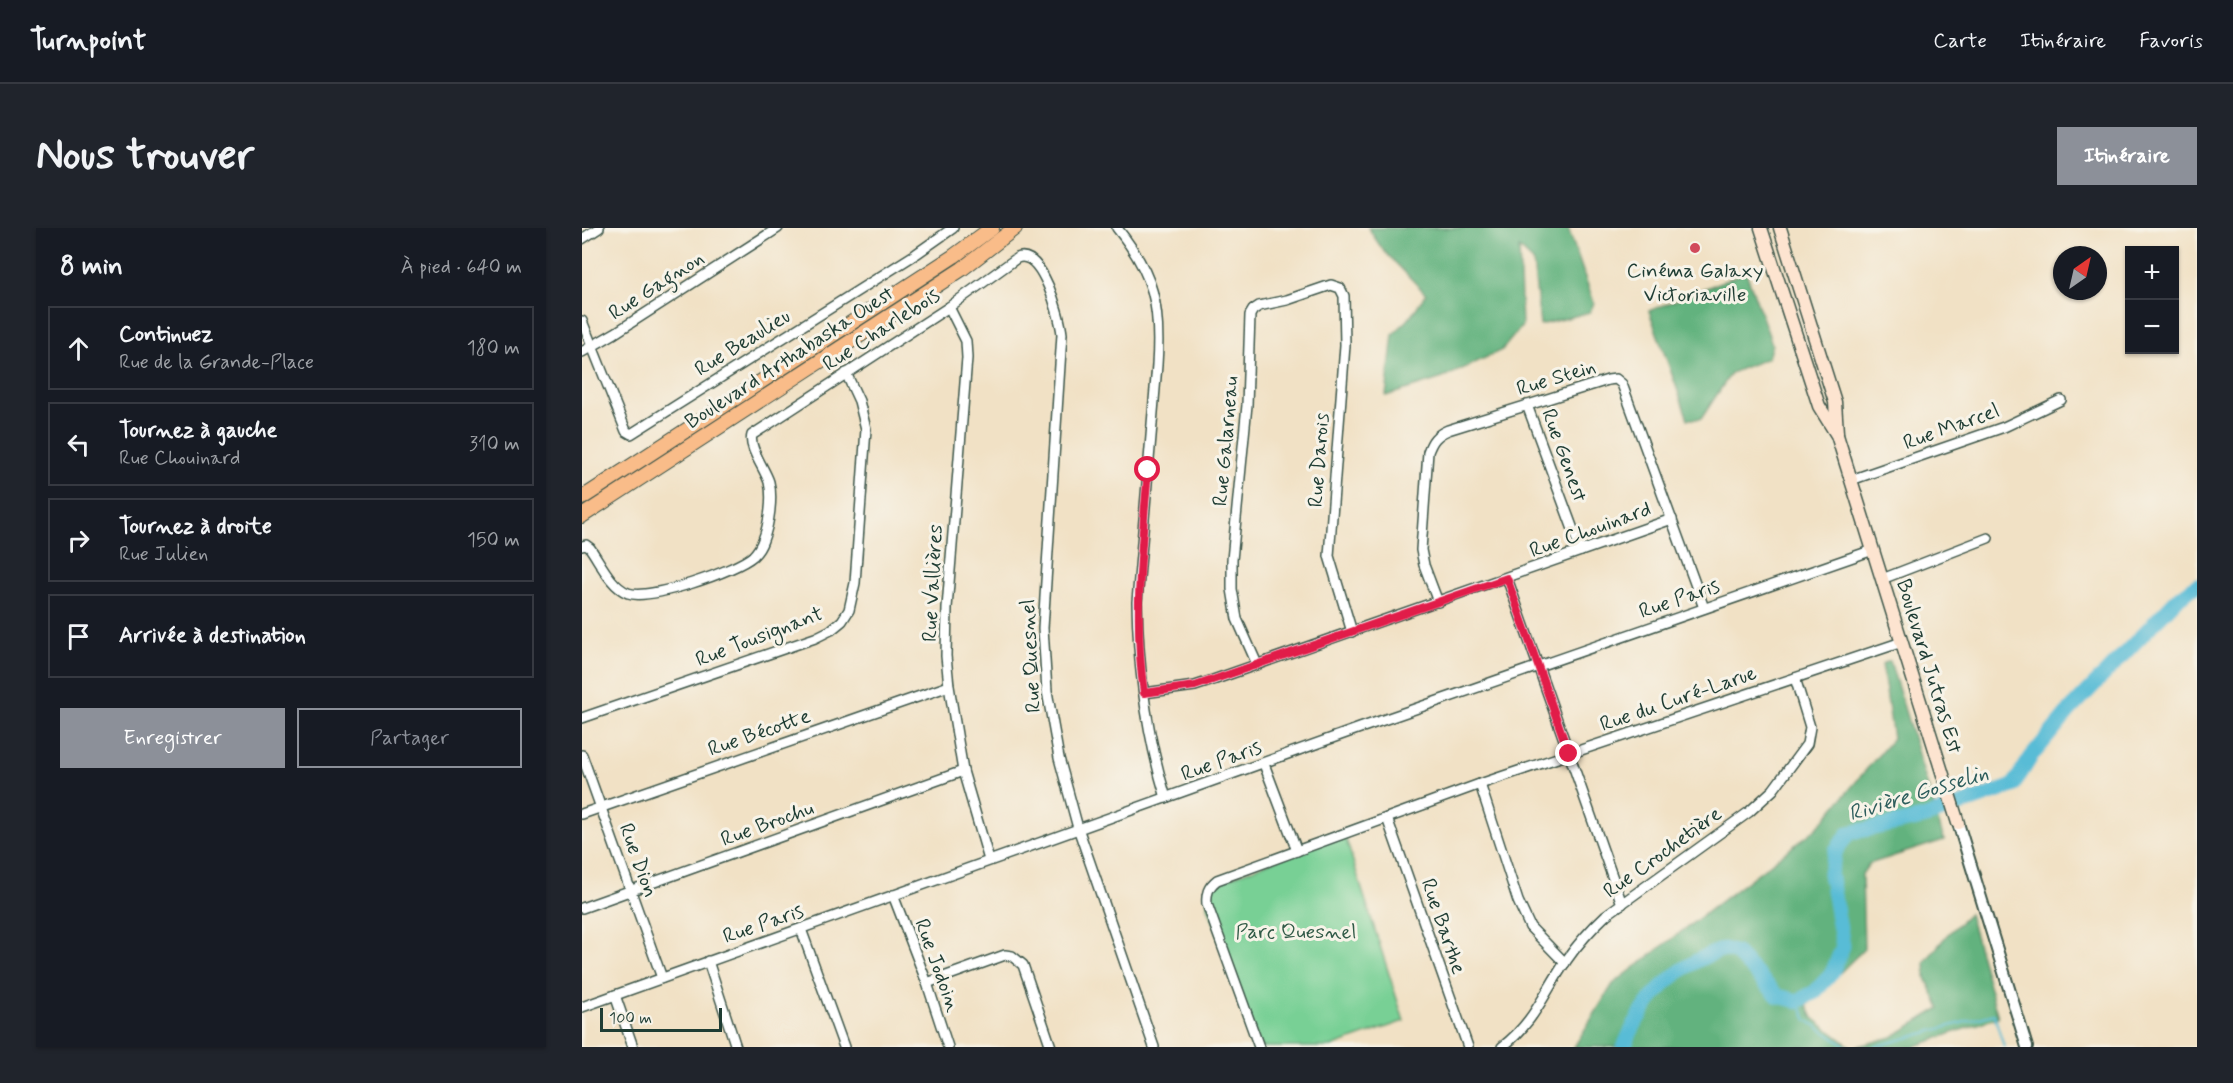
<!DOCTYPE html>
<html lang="fr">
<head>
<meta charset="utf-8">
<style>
  body { margin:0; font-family:Mynerve,sans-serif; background:#20242c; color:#f1f3f6 }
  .controls { position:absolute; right:18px; top:18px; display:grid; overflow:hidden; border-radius:0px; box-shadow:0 2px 4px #0004 }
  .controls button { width:54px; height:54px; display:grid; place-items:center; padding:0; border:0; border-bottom:2px solid #363941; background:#171b24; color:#f1f3f6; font:30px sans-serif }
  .compass { position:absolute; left:1471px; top:18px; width:54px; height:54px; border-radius:50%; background:#171b24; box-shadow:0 2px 4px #0004; rotate:34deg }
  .scale { position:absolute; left:18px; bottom:15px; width:122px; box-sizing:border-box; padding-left:6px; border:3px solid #1f3d34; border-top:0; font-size:16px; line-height:21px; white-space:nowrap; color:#1f3d34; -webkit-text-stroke:4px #f7f3e8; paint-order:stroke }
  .stop { position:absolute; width:18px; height:18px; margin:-14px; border:4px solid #e11d48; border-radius:50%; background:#fff }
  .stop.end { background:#e11d48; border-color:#fff; box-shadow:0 2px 6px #0008 }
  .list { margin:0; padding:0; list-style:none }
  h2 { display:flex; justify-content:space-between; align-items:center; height:78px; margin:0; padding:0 24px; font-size:26px }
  h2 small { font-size:20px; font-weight:400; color:#9ea1a6 }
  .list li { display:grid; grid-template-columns:39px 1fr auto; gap:18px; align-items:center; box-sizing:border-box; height:84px; margin:0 12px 12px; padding:0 12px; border:2px solid #363941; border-radius:0px }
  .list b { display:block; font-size:22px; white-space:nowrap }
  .list p { margin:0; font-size:20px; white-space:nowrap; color:#9ea1a6 }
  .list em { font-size:20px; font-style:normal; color:#9ea1a6 }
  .actions { display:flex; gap:12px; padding:18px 24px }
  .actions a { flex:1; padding:14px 0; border:2px solid #8c9099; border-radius:0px; text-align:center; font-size:21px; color:#8c9099 }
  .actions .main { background:#8c9099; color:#fff }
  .icon { flex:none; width:33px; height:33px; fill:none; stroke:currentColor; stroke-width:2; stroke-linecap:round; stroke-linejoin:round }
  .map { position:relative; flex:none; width:1615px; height:819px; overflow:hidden; border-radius:0px }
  header { display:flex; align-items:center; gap:36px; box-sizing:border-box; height:84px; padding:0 30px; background:#171b24; border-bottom:2px solid #363941 }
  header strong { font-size:28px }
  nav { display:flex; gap:33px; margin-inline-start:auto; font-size:21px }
  .intro { display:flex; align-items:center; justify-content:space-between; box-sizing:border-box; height:144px; padding:0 36px }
  h1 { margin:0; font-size:42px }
  .button { padding:15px 27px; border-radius:0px; background:#8c9099; color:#fff; font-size:21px; font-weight:700 }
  main { display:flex; gap:36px; padding:0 36px }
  aside { flex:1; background:#171b24; border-radius:0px; box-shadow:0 2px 4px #0004 }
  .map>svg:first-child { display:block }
</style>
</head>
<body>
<header>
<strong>Turnpoint</strong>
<nav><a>Carte</a><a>Itinéraire</a><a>Favoris</a></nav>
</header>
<div class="intro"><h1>Nous trouver</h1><a class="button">Itinéraire</a></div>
<main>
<aside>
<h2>8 min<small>À pied · 640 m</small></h2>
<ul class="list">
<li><svg class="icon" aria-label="ahead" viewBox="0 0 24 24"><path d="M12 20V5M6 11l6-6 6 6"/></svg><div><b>Continuez</b><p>Rue de la Grande-Place</p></div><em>180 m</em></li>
<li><svg class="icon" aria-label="left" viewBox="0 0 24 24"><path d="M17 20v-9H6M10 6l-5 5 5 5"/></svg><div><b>Tournez à gauche</b><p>Rue Chouinard</p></div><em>310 m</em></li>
<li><svg class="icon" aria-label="right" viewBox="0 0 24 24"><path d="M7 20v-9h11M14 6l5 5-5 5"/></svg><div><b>Tournez à droite</b><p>Rue Julien</p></div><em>150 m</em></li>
<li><svg class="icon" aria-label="arrive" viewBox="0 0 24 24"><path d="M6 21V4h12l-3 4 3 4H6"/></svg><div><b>Arrivée à destination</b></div></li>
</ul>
<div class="actions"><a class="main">Enregistrer</a><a>Partager</a></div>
</aside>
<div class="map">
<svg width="1615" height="819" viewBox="0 0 1615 819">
  <rect width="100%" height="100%" fill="#f7f3e8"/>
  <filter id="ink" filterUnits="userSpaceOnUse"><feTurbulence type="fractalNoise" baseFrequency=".0167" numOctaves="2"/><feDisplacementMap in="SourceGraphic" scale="12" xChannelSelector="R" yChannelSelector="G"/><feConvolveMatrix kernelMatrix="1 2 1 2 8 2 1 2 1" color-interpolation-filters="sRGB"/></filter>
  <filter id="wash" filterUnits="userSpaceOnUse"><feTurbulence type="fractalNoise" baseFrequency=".008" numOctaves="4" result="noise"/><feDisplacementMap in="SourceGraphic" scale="24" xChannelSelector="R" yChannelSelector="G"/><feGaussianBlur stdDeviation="1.35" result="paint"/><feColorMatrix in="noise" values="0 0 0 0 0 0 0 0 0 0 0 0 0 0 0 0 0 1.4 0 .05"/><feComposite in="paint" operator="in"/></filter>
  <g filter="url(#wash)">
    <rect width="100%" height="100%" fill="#f1e1c5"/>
    <path fill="#78d095" stroke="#4c8664" stroke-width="1.5" d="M762 605 822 793 749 819H677L625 676 629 657Z"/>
    <g fill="#62b27e" stroke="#407859" stroke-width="1.5">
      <path d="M786 0H986L1012 75 1008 84 958 97 951 33 937 20 940 98 920 122 861 150 804 168 811 106 826 92 844 66 801 22Z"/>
      <path d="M1164 44 1190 116 1186 130 1149 145 1119 191H1106L1067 83Z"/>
      <path d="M1308 433 1362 612 1287 636 1280 646 1282 721 1225 777 1231 790 1269 819H992L1031 756 1235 600 1311 510 1300 436Z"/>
      <path d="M1387 686 1416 789 1331 819H1273L1310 809 1358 780 1344 750 1343 734 1365 707Z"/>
    </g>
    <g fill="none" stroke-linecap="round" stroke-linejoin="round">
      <g stroke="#58bcd6" stroke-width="2">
        <path d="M1216 773 1225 792 1265 819"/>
        <path d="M1292 819 1412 786 1422 819"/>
      </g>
      <path stroke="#58bcd6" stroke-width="15" d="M1042 819C1062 770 1092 738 1142 721L1154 725 1196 768 1216 773 1233 764 1250 745 1261 718 1248 645 1254 622 1267 605 1341 590 1431 558 1449 529 1488 482 1594 372 1615 357"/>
    </g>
  </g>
  <g filter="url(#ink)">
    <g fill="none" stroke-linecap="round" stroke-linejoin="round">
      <g stroke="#3e564a" stroke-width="12">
        <g id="minor">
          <path d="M535 0C572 46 579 78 575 137L555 374C556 440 565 507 584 570"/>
          <path d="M0 11 17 0"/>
          <path d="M367 79 384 113 385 130 365 380 364 428 367 458 381 543 407 632"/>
          <path d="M0 93 44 203 49 206 334 26 371 0"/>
          <path d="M0 124 33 105 196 0"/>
          <path d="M945 177 999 323"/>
          <path d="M1269 252 1422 199 1479 172"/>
          <path d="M0 318 4 317 8 320C18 334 29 359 46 365 67 373 154 343 171 328 175 324 179 318 181 312 187 297 191 270 187 254 183 241 166 219 170 207L367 79 435 30C460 20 478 88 480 106L461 400 465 463 477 530 496 600 572 819"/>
          <path d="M925 350 1040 676"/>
          <path d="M1300 351 1406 310"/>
          <path d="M856 374 842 337 839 322 846 224C850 213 854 207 866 202L1026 152 1034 151 1040 156 1122 380"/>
          <path d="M675 436 655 391 650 361V332L665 177 668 87 671 82 677 78 705 72 749 57 758 60 762 68 763 117 747 328 770 404"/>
          <path d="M562 465 613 458 631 452 1090 291"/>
          <path d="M0 490 233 410 249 402 260 393 267 382 273 355 284 201 277 173 264 145"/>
          <path d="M0 527 80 750"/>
          <path d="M682 536 715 623"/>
          <path d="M898 556 936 673 948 699 983 735"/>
          <path d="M0 586 367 458"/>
          <path d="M805 590 886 819"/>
          <path d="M311 667 345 755 366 819"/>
          <path d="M0 680 381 543"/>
          <path d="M219 701 262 819"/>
          <path d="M126 733 154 819"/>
          <path d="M345 755 423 727 430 728 441 737 469 819"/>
          <path d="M33 767 51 819"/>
          <path d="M0 779 778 500 1291 322"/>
          <path d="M677 819 625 676C624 666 626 659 635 652L898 556 1320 414"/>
          <path d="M920 819C952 795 962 765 984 733 995 717 1009 701 1024 687L1167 584 1191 562 1225 516 1228 499 1213 450"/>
        </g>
      </g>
      <g stroke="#3e564a" stroke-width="14">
        <path id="tertiary" d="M1376 595 1445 819"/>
      </g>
      <g stroke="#3e564a" stroke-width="15">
        <g id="secondary">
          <path d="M1179 0 1237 178 1255 207 1376 595"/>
          <path d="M1198 0 1253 174 1255 205"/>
        </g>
      </g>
      <g stroke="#3e564a" stroke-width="16">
        <g id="primary">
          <path d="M0 270 372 28 410 0"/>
          <path d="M0 288 380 41 433 0"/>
        </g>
      </g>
      <use href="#minor" stroke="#fff" stroke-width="9"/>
      <use href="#tertiary" stroke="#fff" stroke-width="10"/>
      <use href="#secondary" stroke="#fde4d0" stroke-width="12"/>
      <use href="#primary" stroke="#f9bc89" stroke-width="14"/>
    </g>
  </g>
  <g fill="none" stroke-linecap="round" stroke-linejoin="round" filter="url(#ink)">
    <path stroke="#e11d48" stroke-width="8" d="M566 242C560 317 551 390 562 465L613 458 925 350 987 526"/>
  </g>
  <circle fill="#d1495b" stroke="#f7f3e8" stroke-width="2" cx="1113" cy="20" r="6"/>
  <g text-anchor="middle" stroke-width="6" stroke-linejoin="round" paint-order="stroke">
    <g font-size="21" fill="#1f3d34" stroke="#f7f3e8">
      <text x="1113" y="49">Cinéma Galaxy<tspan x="1113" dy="24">Victoriaville</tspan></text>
    </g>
    <g font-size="21" fill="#1f3d34" stroke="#f7f3e8">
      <text transform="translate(74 57) rotate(-33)" y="7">Rue Gagnon</text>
      <text transform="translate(299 101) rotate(-33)" y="7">Rue Charlebois</text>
      <text transform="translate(160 114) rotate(-32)" y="7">Rue Beaulieu</text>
      <text transform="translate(207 129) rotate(-33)" y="7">Boulevard Arthabaska Ouest</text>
      <text transform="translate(974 149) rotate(-17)" y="7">Rue Stein</text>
      <text transform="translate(1369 198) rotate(-20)" y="7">Rue Marcel</text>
      <text transform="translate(643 213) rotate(-85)" y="7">Rue Galarneau</text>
      <text transform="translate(983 227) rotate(70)" y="7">Rue Genest</text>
      <text transform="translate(736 232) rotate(-86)" y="7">Rue Darois</text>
      <text transform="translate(1008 301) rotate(-20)" y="7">Rue Chouinard</text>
      <text transform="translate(350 355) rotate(-87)" y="7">Rue Vallières</text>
      <text transform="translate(1097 370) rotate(-19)" y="7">Rue Paris</text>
      <text transform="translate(177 408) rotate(-21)" y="7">Rue Tousignant</text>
      <text transform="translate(448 428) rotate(-93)" y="7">Rue Quesnel</text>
      <text transform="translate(1348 438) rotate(73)" y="7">Boulevard Jutras Est</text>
      <text transform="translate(1096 470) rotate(-19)" y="7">Rue du Curé-Larue</text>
      <text transform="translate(177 504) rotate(-19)" y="7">Rue Bécotte</text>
      <text transform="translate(639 532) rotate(-20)" y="7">Rue Paris</text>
      <text transform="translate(185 595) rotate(-20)" y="7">Rue Brochu</text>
      <text transform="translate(1080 624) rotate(-36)" y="7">Rue Crochetière</text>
      <text transform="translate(57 632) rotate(70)" y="7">Rue Dion</text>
      <text transform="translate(181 695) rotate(-19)" y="7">Rue Paris</text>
      <text transform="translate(862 698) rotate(71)" y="7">Rue Barthe</text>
      <text transform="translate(356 737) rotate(70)" y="7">Rue Jodoin</text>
    </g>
    <g font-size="21" fill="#315a47" stroke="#f7f3e8">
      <text x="714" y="710">Parc Quesnel</text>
    </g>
    <g font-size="22" font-style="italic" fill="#2d5d5c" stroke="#f7f3e8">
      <text transform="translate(1336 564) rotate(-17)" y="8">Rivière Gosselin</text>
    </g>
  </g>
</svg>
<div class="controls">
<button>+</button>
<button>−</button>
</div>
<svg class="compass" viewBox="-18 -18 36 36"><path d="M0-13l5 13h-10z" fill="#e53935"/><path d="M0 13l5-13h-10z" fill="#9ea1a6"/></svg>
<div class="scale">100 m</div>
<div class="stop" style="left:566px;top:242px"></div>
<div class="stop end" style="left:987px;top:526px"></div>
</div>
</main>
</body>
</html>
